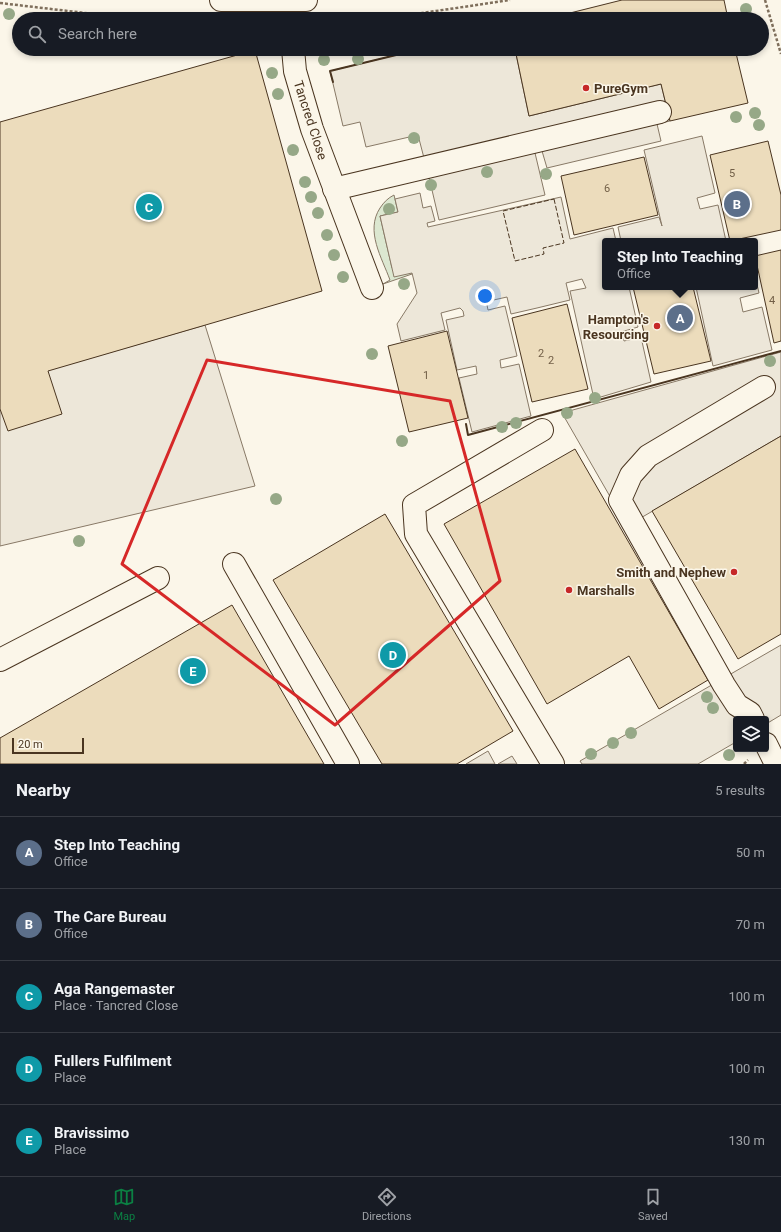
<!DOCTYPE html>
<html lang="en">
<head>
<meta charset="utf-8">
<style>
  body { margin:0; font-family:Roboto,sans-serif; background:#242831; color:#f1f3f6 }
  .controls { position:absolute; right:12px; bottom:12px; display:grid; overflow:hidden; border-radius:4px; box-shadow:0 2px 6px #0003 }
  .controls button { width:36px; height:36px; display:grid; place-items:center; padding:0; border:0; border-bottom:1px solid #363941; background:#171b24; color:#f1f3f6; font:20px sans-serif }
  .scale { position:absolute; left:12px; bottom:10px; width:72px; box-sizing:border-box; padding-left:4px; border:2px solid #4a3520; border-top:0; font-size:11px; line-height:14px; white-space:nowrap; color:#4a3520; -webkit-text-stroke:3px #fbf6e9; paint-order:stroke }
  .you { position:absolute; left:485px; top:296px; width:14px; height:14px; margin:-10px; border:3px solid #fff; border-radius:50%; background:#1a73e8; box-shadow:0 0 0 6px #1a73e833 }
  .badge { display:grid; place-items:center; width:26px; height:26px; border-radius:50%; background:#0b8043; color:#fff; font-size:13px; font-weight:700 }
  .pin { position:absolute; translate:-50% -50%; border:2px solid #fff; box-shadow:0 1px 4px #0006 }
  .popup { position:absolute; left:602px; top:238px; width:156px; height:52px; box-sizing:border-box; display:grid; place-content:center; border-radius:4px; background:#171b24; filter:drop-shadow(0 1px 3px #0005); font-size:13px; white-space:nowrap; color:#9ea1a6 }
  .popup b { font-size:15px; color:#f1f3f6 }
  .popup::after { content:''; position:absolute; left:50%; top:100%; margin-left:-8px; border:8px solid transparent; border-top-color:#171b24 }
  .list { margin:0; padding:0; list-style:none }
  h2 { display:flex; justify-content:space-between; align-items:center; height:52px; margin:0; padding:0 16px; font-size:17px }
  h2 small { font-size:13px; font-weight:400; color:#9ea1a6 }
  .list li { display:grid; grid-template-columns:26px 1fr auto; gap:12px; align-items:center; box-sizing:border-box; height:72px; padding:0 16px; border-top:1px solid #363941 }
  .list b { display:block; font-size:15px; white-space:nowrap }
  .list p { margin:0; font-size:13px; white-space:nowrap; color:#9ea1a6 }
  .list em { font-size:13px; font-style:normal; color:#9ea1a6 }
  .icon { flex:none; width:22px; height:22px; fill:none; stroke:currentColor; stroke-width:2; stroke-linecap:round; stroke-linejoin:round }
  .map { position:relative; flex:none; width:781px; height:764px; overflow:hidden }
  .search { position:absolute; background:#171b24; box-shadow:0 2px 6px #0003; left:12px; right:12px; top:12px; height:44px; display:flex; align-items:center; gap:10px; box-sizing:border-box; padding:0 14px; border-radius:22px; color:#9ea1a6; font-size:15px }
  .sheet { height:412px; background:#171b24 }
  nav { display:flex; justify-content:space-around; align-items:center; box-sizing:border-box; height:56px; border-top:1px solid #363941; background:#171b24; font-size:11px; color:#9ea1a6 }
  nav a { display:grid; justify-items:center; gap:2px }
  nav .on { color:#0b8043 }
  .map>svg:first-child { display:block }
</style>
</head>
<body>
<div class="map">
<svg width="781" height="764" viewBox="0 0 781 764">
  <rect width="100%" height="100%" fill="#fbf6e9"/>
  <path fill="#dce7d0" stroke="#887966" d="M394 195 398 212 380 216 392 268 412 272V274L383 284 390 280C382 258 365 231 380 208 384 202 388 198 394 195Z"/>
  <g fill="#ede7d9" stroke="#887966">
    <path d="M421 49H515L529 116 661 84 670 121 657 124 661 141 547 168 542 151 535 153 545 195 439 220 432 190 435 184 430 181 418 135 366 147 360 122 343 126 330 71Z"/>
    <path d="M702 136 715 193 697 198 700 209 718 205 726 241H621L618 227 659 217 662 226 644 150Z"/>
    <path d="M420 193 423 208 431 206 435 221 427 223 428 227 561 197 570 239 613 228 616 241H605V287H629L638 327 621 332 624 341 641 337 651 382 594 399 570 291 586 288 582 279 566 283 570 300 537 308 511 314 507 297 489 301 487 305 488 310 505 306 517 356 500 360 501 368 519 364 531 416 472 432 459 378 477 374 476 366 457 370 446 320 464 316 463 311 460 308 441 313 445 330 401 341 397 324 417 293 412 273 394 277 380 216 398 212 395 199Z"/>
    <path d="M755 276 759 293 740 298 743 312 762 307 772 350 713 366 696 287H755Z"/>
    <path d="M205 325 255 486 0 546V384Z"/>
    <path d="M781 352V436L627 526 562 413Z"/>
    <path d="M781 645V715L766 724V719H736V742L698 764H582L580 761Z"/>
    <path d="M488 751 495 764H466Z"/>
    <path d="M512 756 517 764H498Z"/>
  </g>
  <g fill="#ecdcbc" stroke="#4a3520">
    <path d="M622 0H724L728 19H546Z"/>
    <path d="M515 49H735L748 103 670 121 661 84 529 116Z"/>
    <path d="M255 50 322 291 48 371 62 414 8 431 0 409V122Z"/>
    <path d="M768 141 781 195V230L730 241 710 155Z"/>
    <path d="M644 157 658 215 574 235 561 176Z"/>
    <path d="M781 250V341L774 343 755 256Z"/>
    <path d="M633 287H693L711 361 654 374Z"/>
    <path d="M567 304 588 389 532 402 512 318Z"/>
    <path d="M447 331 468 418 409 432 388 346Z"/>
    <path d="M781 436V634L738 659 652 511Z"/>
    <path d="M575 449 708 680 659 709 629 656 547 704 444 524Z"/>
    <path d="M385 514 513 731 457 764H382L273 580Z"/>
    <path d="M232 605 324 764H0V738Z"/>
  </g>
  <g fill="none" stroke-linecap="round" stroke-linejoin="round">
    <g stroke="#4a3520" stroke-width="24">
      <g id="minor">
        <path d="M221 0H306"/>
        <path d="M293 49 295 71 312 129 372 288"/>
        <path d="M334 189 660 112"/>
        <path d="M542 430 414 505 416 534 553 764"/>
        <path d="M234 564 348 764"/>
        <path d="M0 660 158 578"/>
        <path d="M753 719 750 713 737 705 724 685 620 500 631 475 648 456 764 387"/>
        <path d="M766 744 776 764"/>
      </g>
    </g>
    <g stroke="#7f6f5c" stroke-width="2.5" stroke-dasharray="3 2" stroke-linecap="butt">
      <path d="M765 0 781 54"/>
      <path d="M0 3 136 19"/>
      <path d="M361 19 409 15 510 0"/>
      <path d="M744 764 748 760"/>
    </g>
    <use href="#minor" stroke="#fbf6e9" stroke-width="22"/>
    <path stroke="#4a3520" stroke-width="1" stroke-dasharray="5 2" stroke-linecap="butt" d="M554 199 564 243 543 248 544 254 515 261 503 211Z"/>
    <g stroke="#4a3520" stroke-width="2">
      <path d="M333 82 330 71 421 49"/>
      <path d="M466 424 468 435 781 351"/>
    </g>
  </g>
  <g fill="#96a887">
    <circle cx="746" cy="9" r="6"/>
    <circle cx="9" cy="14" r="6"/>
    <circle cx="358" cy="59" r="6"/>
    <circle cx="324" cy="60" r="6"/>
    <circle cx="272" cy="73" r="6"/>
    <circle cx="278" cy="94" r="6"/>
    <circle cx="755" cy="113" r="6"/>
    <circle cx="736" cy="117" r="6"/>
    <circle cx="759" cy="125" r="6"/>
    <circle cx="414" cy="138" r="6"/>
    <circle cx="293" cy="150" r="6"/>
    <circle cx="487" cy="172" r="6"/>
    <circle cx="546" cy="174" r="6"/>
    <circle cx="305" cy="182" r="6"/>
    <circle cx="431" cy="185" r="6"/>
    <circle cx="311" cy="197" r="6"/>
    <circle cx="389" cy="209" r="6"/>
    <circle cx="318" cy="213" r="6"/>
    <circle cx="327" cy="235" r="6"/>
    <circle cx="334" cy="255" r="6"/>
    <circle cx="343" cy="277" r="6"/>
    <circle cx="404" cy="284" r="6"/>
    <circle cx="372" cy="354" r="6"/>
    <circle cx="770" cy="361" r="6"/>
    <circle cx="595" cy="398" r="6"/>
    <circle cx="567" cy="413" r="6"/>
    <circle cx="516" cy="423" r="6"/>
    <circle cx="502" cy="427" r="6"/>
    <circle cx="402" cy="441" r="6"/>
    <circle cx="276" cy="499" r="6"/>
    <circle cx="79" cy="541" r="6"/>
    <circle cx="707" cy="697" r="6"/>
    <circle cx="713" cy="708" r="6"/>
    <circle cx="631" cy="733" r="6"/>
    <circle cx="613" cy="743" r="6"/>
    <circle cx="591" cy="754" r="6"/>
    <circle cx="729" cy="755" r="6"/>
  </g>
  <path fill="none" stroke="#d62828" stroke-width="3" stroke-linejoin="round" d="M207 360 450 401 500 581 335 725 122 564Z"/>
  <g fill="#c62828" stroke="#fbf6e9" stroke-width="1.5">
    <circle cx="586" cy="88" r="4"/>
    <circle cx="657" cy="326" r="4"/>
    <circle cx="734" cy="572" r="4"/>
    <circle cx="569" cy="590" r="4"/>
  </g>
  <g text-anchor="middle" stroke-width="3" stroke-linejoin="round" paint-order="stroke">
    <g font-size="11" fill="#725f47">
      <text x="732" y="177">5</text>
      <text x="607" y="192">6</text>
      <text x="772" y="304">4</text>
      <text x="541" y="357">2</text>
      <text x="551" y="364">2</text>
      <text x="426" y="379">1</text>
    </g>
    <g font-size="13" font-weight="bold" fill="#4a3520" stroke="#fbf6e9" text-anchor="start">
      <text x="594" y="93">PureGym</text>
      <text x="649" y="324" text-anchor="end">Hampton's<tspan x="649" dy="15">Resourcing</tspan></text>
      <text x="726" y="577" text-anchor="end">Smith and Nephew</text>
      <text x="577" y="595">Marshalls</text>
    </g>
    <g font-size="13" fill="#4a3520" stroke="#fbf6e9">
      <text transform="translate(311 120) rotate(72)" y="5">Tancred Close</text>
    </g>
  </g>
</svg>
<div class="controls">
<button><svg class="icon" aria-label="layers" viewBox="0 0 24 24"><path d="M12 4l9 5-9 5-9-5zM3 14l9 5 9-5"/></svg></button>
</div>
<div class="scale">20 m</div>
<div class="you"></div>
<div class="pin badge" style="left:680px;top:318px;background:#5c6f8a">A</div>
<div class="popup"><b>Step Into Teaching</b>Office</div>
<div class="pin badge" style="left:737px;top:204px;background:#5c6f8a">B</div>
<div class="pin badge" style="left:149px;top:207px;background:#0f9aa8">C</div>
<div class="pin badge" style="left:393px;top:655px;background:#0f9aa8">D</div>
<div class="pin badge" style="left:193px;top:671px;background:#0f9aa8">E</div>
<div class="search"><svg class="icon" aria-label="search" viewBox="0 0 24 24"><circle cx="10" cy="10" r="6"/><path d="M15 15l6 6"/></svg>Search here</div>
</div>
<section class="sheet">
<h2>Nearby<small>5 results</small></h2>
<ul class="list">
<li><span class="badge" style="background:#5c6f8a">A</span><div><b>Step Into Teaching</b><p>Office</p></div><em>50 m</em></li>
<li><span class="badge" style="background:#5c6f8a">B</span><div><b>The Care Bureau</b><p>Office</p></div><em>70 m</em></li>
<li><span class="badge" style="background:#0f9aa8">C</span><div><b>Aga Rangemaster</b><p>Place · Tancred Close</p></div><em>100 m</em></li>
<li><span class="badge" style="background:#0f9aa8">D</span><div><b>Fullers Fulfilment</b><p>Place</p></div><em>100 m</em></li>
<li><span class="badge" style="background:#0f9aa8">E</span><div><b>Bravissimo</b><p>Place</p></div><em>130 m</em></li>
</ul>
</section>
<nav>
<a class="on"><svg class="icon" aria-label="map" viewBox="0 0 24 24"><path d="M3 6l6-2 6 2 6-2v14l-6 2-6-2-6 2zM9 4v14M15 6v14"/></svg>Map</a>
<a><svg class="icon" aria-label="directions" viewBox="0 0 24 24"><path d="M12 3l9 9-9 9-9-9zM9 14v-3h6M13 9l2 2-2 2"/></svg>Directions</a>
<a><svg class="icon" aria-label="saved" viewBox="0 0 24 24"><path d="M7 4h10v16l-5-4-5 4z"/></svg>Saved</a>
</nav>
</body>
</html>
